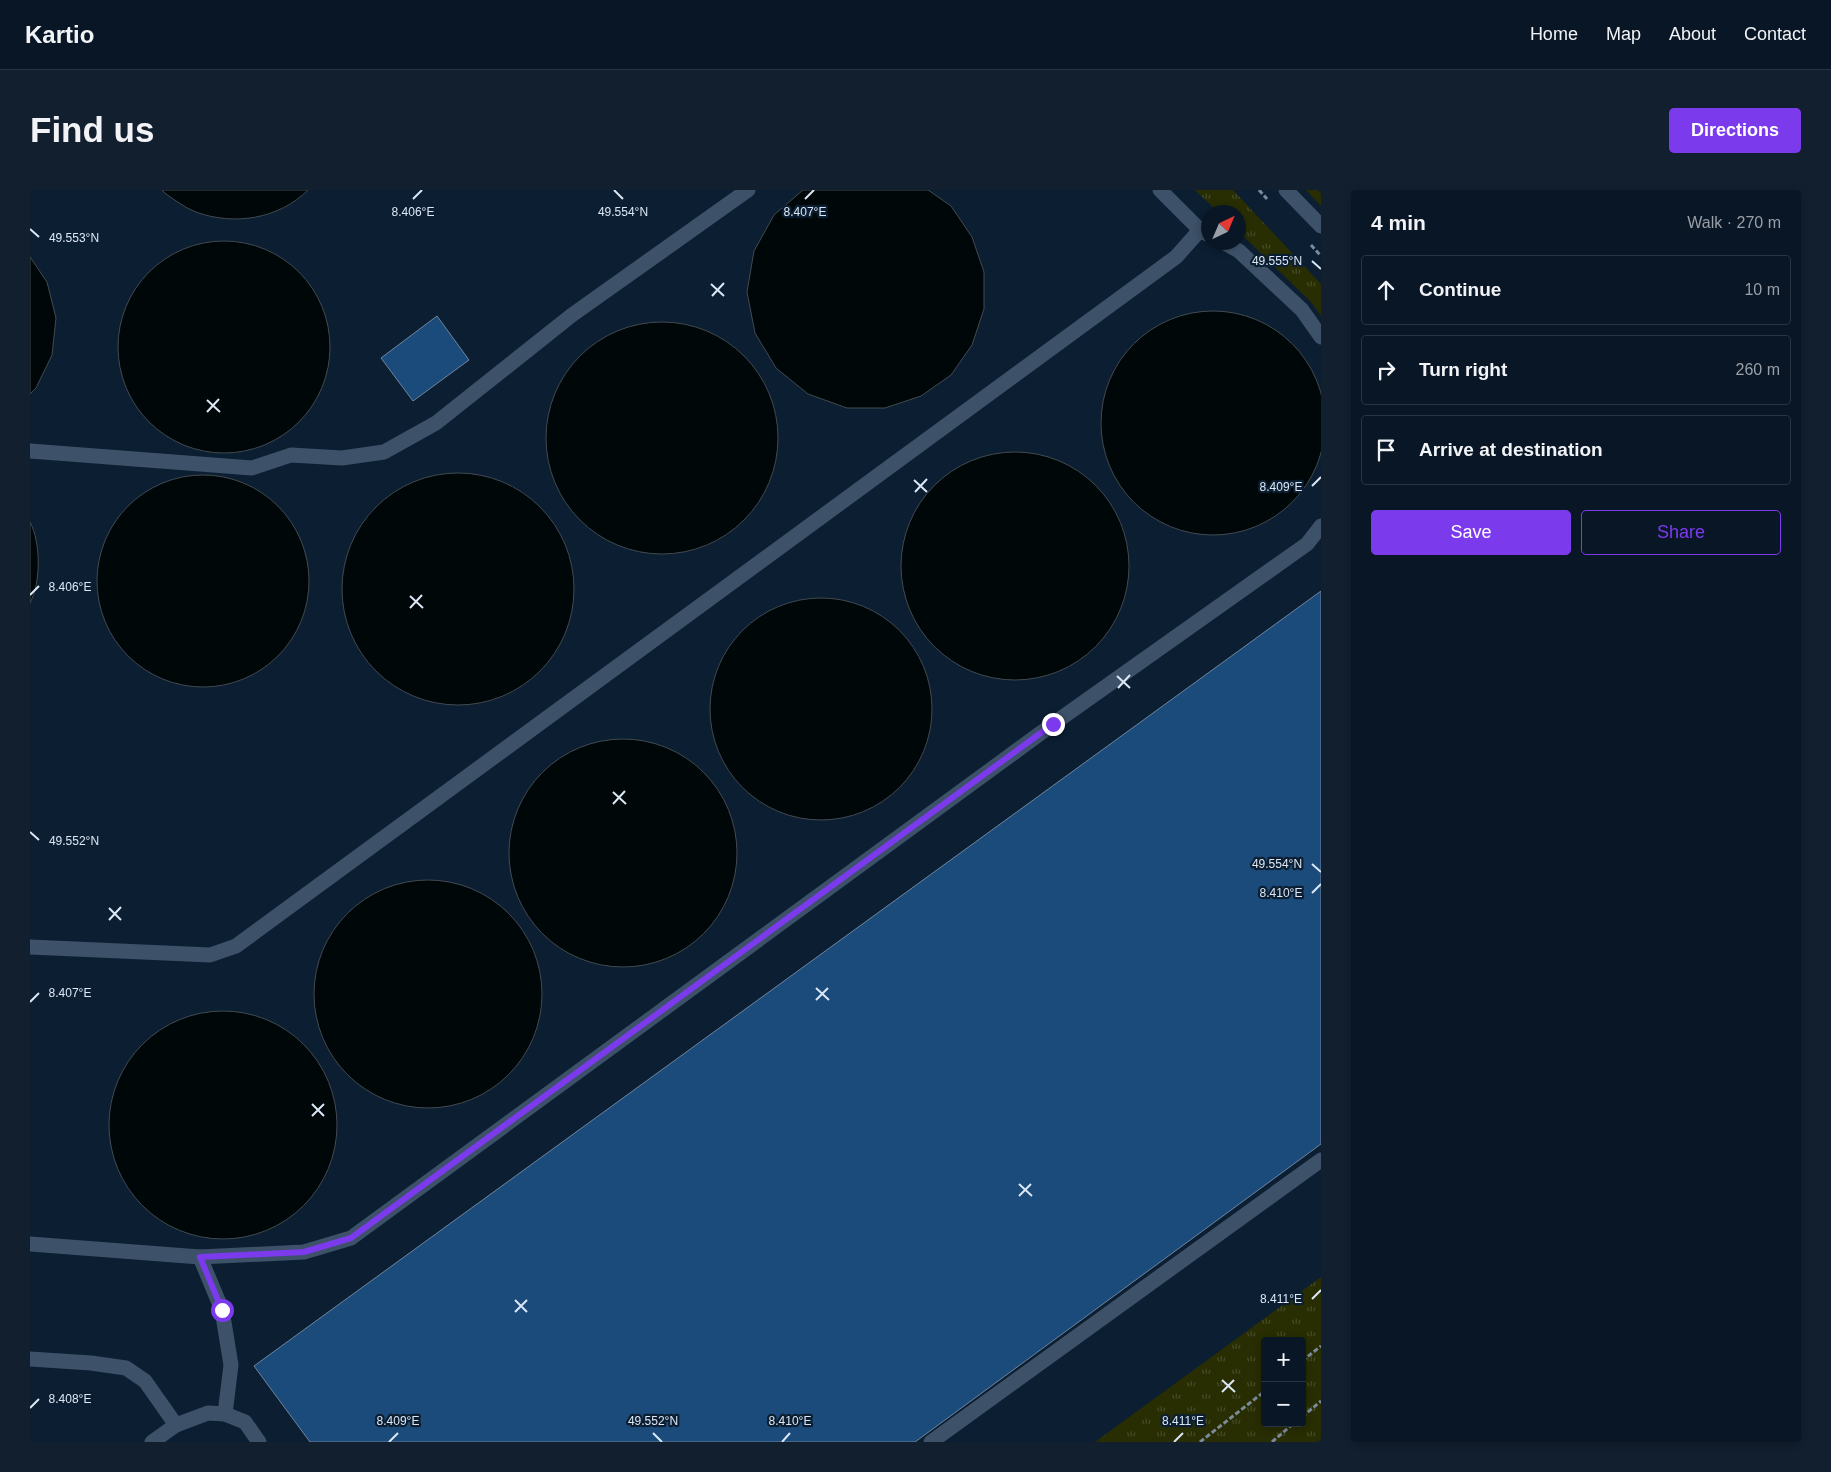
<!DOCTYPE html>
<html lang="en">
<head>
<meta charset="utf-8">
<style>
  body { margin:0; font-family:Arial,sans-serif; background:#121f2e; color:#f1f3f6 }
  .controls { position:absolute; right:15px; bottom:15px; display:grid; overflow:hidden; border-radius:5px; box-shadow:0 2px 8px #0003 }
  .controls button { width:45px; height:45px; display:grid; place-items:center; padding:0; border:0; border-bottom:1px solid #293543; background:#091626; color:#f1f3f6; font:25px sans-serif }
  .compass { position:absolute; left:1171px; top:15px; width:45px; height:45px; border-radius:50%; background:#091626; box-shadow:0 2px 8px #0003; rotate:44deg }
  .stop { position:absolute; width:15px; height:15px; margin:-11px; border:4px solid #7c3aed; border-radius:50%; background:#fff }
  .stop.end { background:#7c3aed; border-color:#fff; box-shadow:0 1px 5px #0008 }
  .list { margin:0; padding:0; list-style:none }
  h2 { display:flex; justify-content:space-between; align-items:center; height:65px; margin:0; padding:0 20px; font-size:21px }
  h2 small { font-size:16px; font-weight:400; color:#999fa7 }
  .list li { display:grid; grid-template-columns:32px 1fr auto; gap:15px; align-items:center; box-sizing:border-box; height:70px; margin:0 10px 10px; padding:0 10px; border:1px solid #293543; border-radius:5px }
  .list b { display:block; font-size:19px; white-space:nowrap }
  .list em { font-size:16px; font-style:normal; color:#999fa7 }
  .actions { display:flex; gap:10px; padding:15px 20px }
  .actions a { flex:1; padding:11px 0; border:1px solid #7c3aed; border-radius:5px; text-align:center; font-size:18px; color:#7c3aed }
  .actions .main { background:#7c3aed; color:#fff }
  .icon { flex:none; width:28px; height:28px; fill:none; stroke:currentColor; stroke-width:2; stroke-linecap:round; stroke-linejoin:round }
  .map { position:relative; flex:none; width:1291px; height:1252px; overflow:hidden; border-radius:5px }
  header { display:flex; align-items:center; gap:30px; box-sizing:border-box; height:70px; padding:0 25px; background:#091626; border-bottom:1px solid #293543 }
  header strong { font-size:24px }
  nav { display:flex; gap:28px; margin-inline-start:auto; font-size:18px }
  .intro { display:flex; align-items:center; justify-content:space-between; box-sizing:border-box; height:120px; padding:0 30px }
  h1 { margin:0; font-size:35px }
  .button { padding:12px 22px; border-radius:5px; background:#7c3aed; color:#fff; font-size:18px; font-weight:700 }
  main { display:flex; gap:30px; padding:0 30px }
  aside { flex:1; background:#091626; border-radius:5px; box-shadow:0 2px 8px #0003 }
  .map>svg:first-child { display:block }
</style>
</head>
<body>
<header>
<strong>Kartio</strong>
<nav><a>Home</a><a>Map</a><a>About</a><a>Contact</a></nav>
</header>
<div class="intro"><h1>Find us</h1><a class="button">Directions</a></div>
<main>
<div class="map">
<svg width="1291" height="1252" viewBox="0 0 1291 1252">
  <defs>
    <pattern id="grass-tufts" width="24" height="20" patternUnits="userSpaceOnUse" patternTransform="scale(1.25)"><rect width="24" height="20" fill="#282d02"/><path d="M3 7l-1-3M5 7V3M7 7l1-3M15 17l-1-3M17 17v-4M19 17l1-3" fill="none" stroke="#474b28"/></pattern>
  </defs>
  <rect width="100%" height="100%" fill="#0c1e32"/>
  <g fill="url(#grass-tufts)" fill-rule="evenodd">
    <path d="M1165 0H1203L1291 94V126L1281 112 1209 42 1208 22H1188Z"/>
    <path d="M1276 0H1291V16Z"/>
    <path d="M1291 1087V1252H1065ZM1235 1151H1272V1233H1235Z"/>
  </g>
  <g fill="#000709" stroke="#424a50">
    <path d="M132 0H278C249 29 204 36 166 22 155 18 145 10 136 4Z"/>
    <path d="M773 0H898L921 16 942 47 954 82V119L942 155 921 185 891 206 855 218H817L778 204 746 178 725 143 717 102 724 61 744 25Z"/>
    <circle cx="194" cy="157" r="106"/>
    <path d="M0 67 17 92 26 128 22 165 6 198 0 204Z"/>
    <circle cx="1183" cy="233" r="112"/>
    <circle cx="632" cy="248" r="116"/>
    <circle cx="985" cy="376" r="114"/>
    <circle cx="428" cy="399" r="116"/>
    <circle cx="173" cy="391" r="106"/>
    <path d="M0 332C11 353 11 392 0 413Z"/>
    <circle cx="791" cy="519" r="111"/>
    <circle cx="593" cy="663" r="114"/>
    <circle cx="398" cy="804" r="114"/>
    <circle cx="193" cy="935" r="114"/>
  </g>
  <g fill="#1b4b7b" stroke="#6f859d">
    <path d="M407 126 439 170 383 211 351 168Z"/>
    <path d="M1291 401V954L885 1252H280L224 1176Z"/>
  </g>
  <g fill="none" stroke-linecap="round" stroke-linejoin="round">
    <g stroke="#7b8a9a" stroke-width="3" stroke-dasharray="5 2.5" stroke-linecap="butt">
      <path d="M1229 0 1237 9"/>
      <path d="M1281 55 1291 66"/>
      <path d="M1272 1171 1291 1156"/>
      <path d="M1272 1227 1291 1211"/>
      <path d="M1170 1252 1235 1201"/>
      <path d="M1242 1252 1264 1233"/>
    </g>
    <g stroke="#3d5168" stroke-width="15">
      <path d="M1130 0 1170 40 1177 44"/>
      <path d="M1193 52 1209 61 1272 120 1291 147"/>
      <path d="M0 261 222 278 261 265 312 268 354 262 406 233 542 125 718 0"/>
      <path d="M0 757 180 765 206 756 1146 67 1170 40"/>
      <path d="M0 1054 170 1067 274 1062 321 1048 1023 534 1277 354 1291 336"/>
      <path d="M170 1067 192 1120 201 1175 195 1224"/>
      <path d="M0 1169 61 1173 96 1178 115 1191 146 1235"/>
      <path d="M122 1252 146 1235 178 1223 195 1224 215 1232 229 1252"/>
      <path d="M901 1252 1291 970"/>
    </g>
    <path stroke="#3d5168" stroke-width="15" d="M1256 0 1291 36"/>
  </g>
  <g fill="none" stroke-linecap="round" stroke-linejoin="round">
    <path stroke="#7c3aed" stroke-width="6" d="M192 1120 170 1067 274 1062 321 1048 1023 534"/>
  </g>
  <path fill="none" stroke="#dbe7f5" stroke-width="2" d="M584 0 593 9M383 9 392 0M775 9 784 0M0 39 9 47M1282 71 1291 79M681 94 694 106M682 106 694 93M177 210 190 222M177 222 189 209M884 290 897 302M1282 296 1291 287M885 302 897 289M0 405 9 396M380 406 393 418M380 418 392 405M1087 486 1100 498M1088 498 1100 485M583 602 596 614M583 614 595 601M0 642 9 650M1282 674 1291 682M1282 703 1291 694M79 718 91 730M79 730 91 717M786 798 799 810M786 810 798 798M0 812 9 803M282 914 294 926M282 926 294 914M989 994 1002 1006M989 1006 1001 994M1282 1109 1291 1100M485 1110 497 1122M485 1122 497 1110M1192 1190 1205 1202M1192 1202 1204 1190M0 1218 9 1209M623 1243 632 1252M359 1252 368 1243M752 1252 760 1243M1144 1252 1153 1243"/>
  <g font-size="12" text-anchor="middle" fill="#dbe7f5" stroke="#0c1e32" stroke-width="4.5" stroke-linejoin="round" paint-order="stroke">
    <text x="593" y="26">49.554°N</text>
    <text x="383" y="26">8.406°E</text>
    <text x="775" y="26">8.407°E</text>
    <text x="44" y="52">49.553°N</text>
    <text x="1247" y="75">49.555°N</text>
    <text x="1251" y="301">8.409°E</text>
    <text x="40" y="401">8.406°E</text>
    <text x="44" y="655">49.552°N</text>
    <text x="1247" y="678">49.554°N</text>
    <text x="1251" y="707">8.410°E</text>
    <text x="40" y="807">8.407°E</text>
    <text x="1251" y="1113">8.411°E</text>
    <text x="40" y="1213">8.408°E</text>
    <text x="368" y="1235">8.409°E</text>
    <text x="760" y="1235">8.410°E</text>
    <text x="1153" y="1235">8.411°E</text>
    <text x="623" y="1235">49.552°N</text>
  </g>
</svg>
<div class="controls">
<button>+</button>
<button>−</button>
</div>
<svg class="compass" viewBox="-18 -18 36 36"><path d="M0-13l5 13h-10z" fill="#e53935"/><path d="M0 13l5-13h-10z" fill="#999fa7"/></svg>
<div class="stop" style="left:192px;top:1120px"></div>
<div class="stop end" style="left:1023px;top:534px"></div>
</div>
<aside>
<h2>4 min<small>Walk · 270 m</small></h2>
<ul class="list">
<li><svg class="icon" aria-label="ahead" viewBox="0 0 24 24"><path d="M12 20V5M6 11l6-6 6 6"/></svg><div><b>Continue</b></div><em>10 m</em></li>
<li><svg class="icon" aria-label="right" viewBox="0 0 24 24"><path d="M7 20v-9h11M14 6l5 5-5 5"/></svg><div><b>Turn right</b></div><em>260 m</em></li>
<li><svg class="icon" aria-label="arrive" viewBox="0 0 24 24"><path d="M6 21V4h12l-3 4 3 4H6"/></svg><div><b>Arrive at destination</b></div></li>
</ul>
<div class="actions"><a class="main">Save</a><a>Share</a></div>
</aside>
</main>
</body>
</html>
